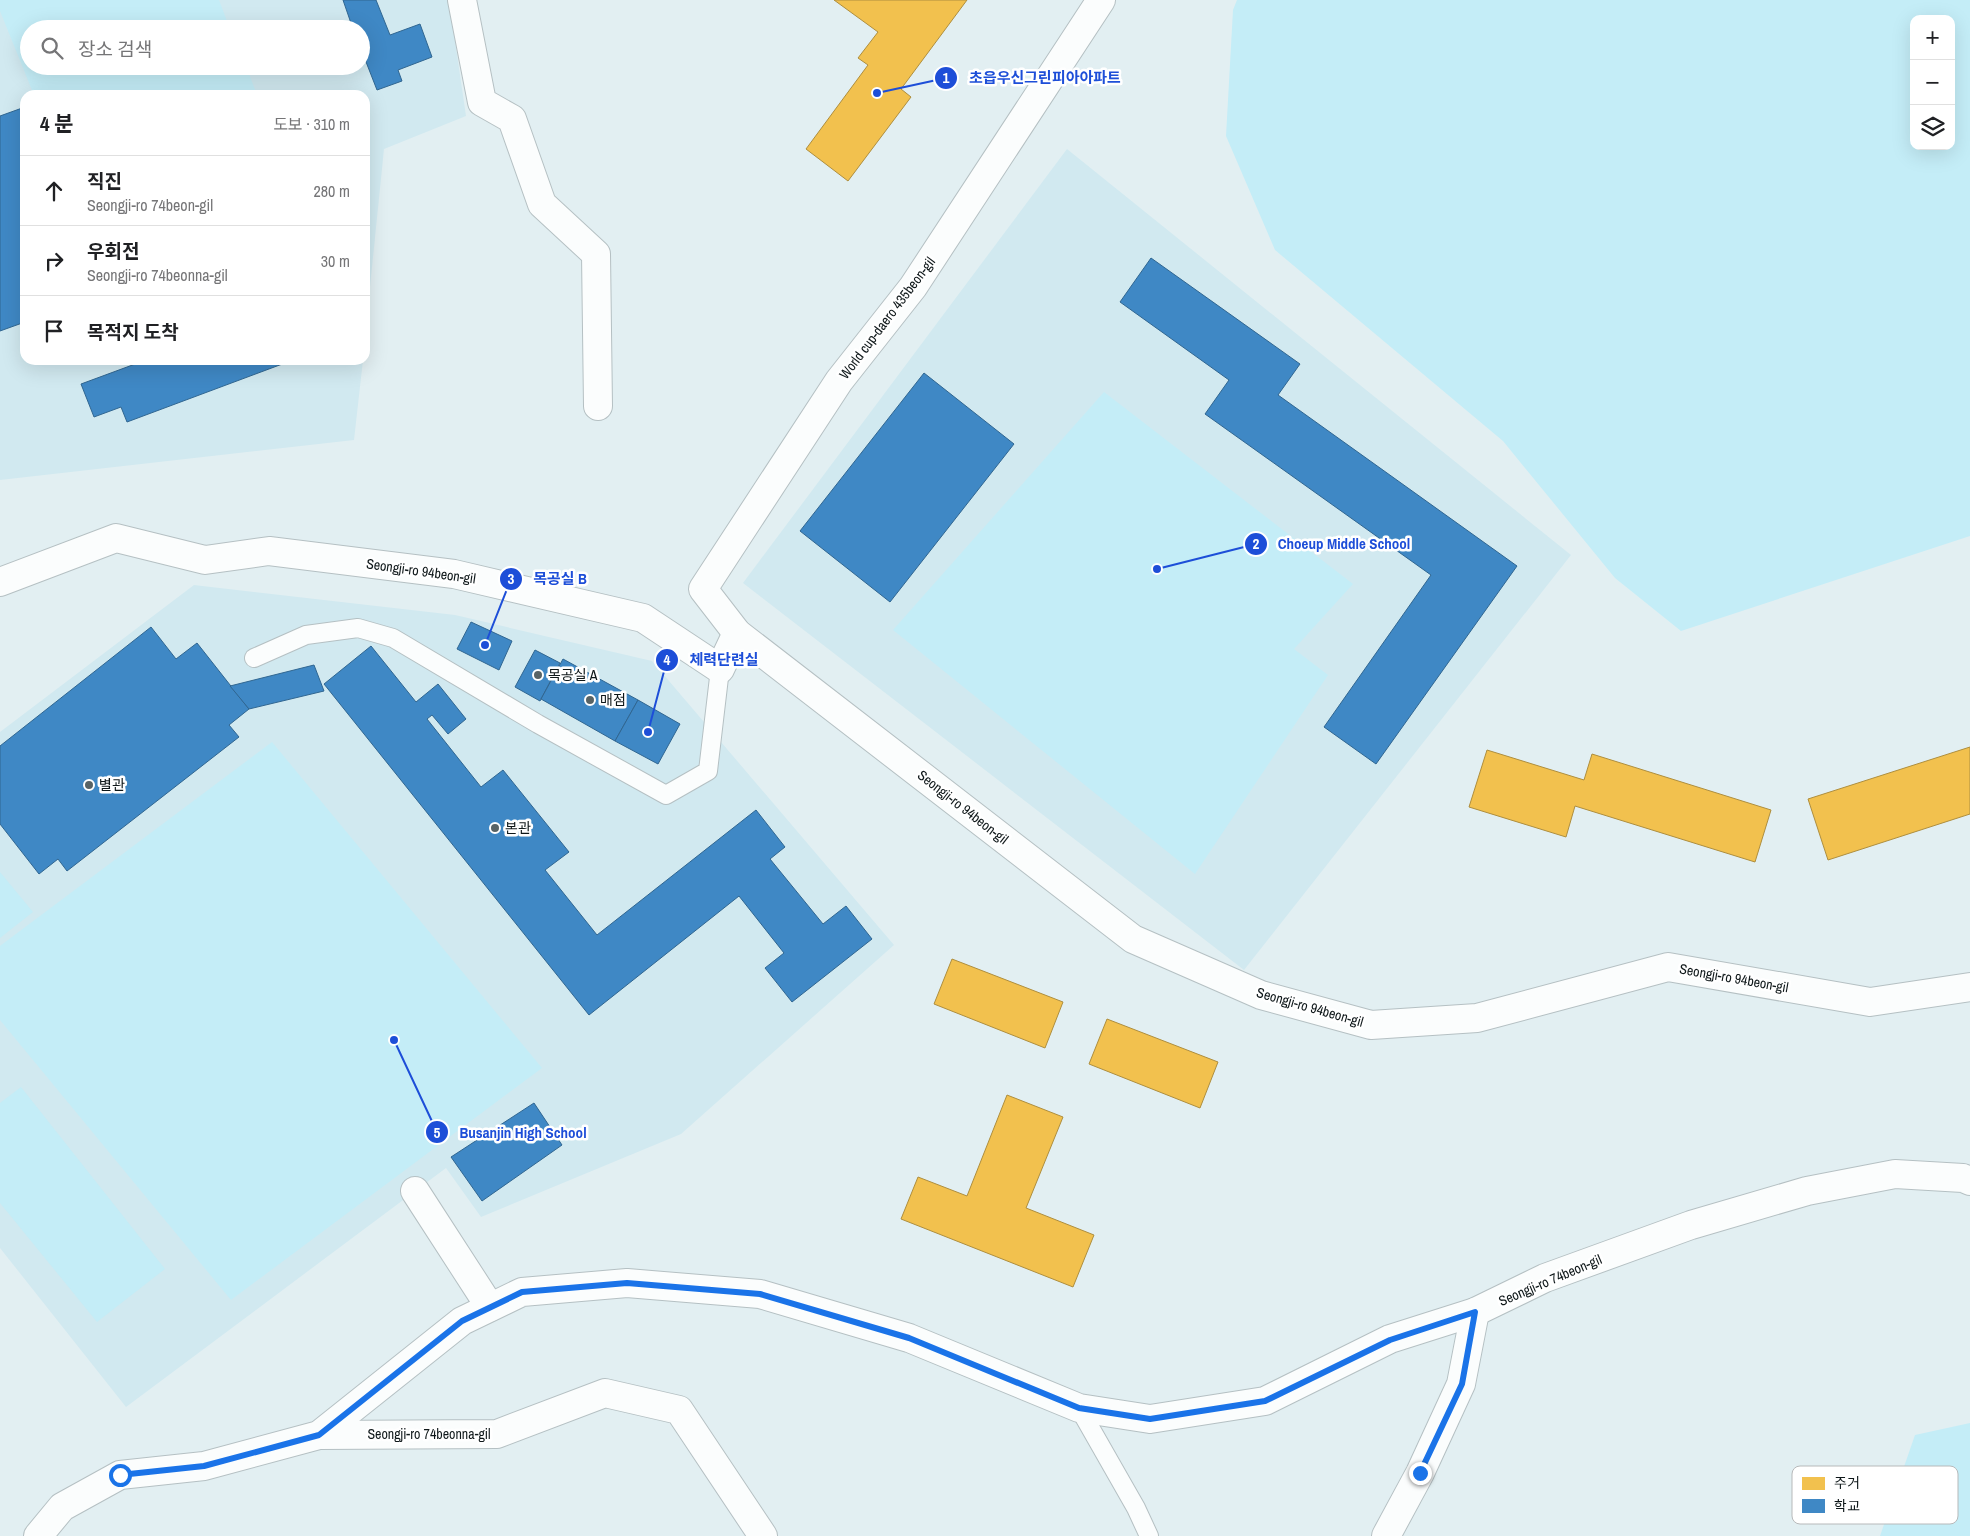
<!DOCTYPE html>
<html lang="ko">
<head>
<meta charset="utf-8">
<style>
  body { margin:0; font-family:"Archivo Narrow","Noto Sans KR",sans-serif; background:#f2f2f2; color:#202124 }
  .controls { position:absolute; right:15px; top:15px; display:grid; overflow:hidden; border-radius:10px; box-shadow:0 5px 20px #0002 }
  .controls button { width:45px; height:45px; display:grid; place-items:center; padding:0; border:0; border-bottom:1px solid #e0e0e0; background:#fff; color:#202124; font:25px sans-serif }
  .stop { position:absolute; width:15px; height:15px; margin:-11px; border:4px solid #1a73e8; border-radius:50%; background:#fff }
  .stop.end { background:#1a73e8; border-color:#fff; box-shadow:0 1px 5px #0008 }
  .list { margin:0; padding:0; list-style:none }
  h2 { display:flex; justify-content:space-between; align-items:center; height:65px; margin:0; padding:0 20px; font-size:21px }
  h2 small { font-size:16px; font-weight:400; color:#757577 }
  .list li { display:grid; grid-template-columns:32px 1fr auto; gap:15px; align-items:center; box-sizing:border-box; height:70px; padding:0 20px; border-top:1px solid #e0e0e0 }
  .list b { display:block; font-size:19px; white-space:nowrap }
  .list p { margin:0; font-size:16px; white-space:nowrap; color:#757577 }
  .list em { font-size:16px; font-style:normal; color:#757577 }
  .icon { flex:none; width:28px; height:28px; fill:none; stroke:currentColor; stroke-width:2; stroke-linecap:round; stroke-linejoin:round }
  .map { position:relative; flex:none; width:1970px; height:1536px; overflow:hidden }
  .search { position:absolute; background:#fff; box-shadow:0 5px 20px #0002; left:20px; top:20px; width:350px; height:55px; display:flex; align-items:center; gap:12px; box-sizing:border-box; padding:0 18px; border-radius:28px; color:#757577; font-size:19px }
  .panel { position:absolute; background:#fff; box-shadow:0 5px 20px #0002; left:20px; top:90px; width:350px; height:275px; border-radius:15px }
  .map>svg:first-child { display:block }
</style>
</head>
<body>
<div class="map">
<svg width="1970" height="1536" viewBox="0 0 1970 1536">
  <rect width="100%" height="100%" fill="#e2eff2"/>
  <g fill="#d1e9f0" fill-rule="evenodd">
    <path d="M0 0H449L466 116 384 149 365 336V95H25V360H363L354 440 0 480ZM29 29H361V66H29Z"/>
    <path d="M1067 149 1571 555 1244 970 743 583Z"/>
    <path d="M194 585 455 615 652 661 894 945 681 1134 481 1217 446 1168 126 1407 0 1248V732Z"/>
  </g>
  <g fill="#c4edf7" fill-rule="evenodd">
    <path d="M0 0H219L230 29H29V66H246L257 95H34L0 11Z"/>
    <path d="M1237 0H1970V536L1681 631 1615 578 1503 441 1275 250 1226 136 1233 10ZM1914 19H1951V146H1914Z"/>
    <path d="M1104 392 1353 584 1294 649 1328 675 1195 874 893 630Z"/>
    <path d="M272 742 542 1068 231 1300 0 1020V946Z"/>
    <path d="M0 872 33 912 0 938Z"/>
    <path d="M21 1087 165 1269 97 1322 0 1203V1103Z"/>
    <path d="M1970 1423V1536H1880L1915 1435Z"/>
  </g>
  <g fill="#f2c14e" stroke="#ae8e3e">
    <path d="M834 0H967L901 89 911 97 848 181 806 149 868 65 858 58 878 32Z"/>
    <path d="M1970 747V814L1828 860 1808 799Z"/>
    <path d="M1487 750 1584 780 1592 754 1771 810 1755 862 1575 806 1566 837 1469 807Z"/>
    <path d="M952 959 1063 1002 1045 1048 934 1004Z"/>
    <path d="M1107 1019 1218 1062 1200 1108 1089 1064Z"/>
    <path d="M1007 1095 1063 1117 1026 1208 1094 1235 1073 1287 901 1219 918 1177 967 1196Z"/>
  </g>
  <g fill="#3f88c5" stroke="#306691">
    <path d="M343 0H376L390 35 420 24 432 57 398 70 402 81 377 90 361 49V29H353Z"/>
    <path d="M25 107V322L0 331V116Z"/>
    <path d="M1151 258 1300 364 1278 395 1517 566 1376 764 1324 727 1431 575 1205 414 1229 380 1120 302Z"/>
    <path d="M146 360H293L127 422 121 407 94 417 81 384Z"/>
    <path d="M924 373 1014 444 890 602 800 531Z"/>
    <path d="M471 622 512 641 499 670 457 649Z"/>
    <path d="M151 627 176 659 197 643 249 709 229 725 239 737 67 871 58 859 39 874 0 824V746Z"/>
    <path d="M371 646 416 702 438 684 466 719 448 734 432 715 427 719 481 787 503 770 569 852 545 870 597 935 756 810 785 847 770 859 823 924 846 906 872 939 792 1002 765 968 784 953 739 896 589 1015 324 684Z"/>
    <path d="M535 650 560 663 540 701 515 687Z"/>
    <path d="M563 659 638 700 615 741 541 699Z"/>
    <path d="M314 665 324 691 249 709 230 686Z"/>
    <path d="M638 700 680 724 658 764 615 741Z"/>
    <path d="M534 1103 562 1145 482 1201 451 1157Z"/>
  </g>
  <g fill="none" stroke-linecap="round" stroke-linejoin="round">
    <g stroke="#b5c0c3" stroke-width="20">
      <g id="service">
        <path d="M254 658 306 635 358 628 393 638 538 724 666 795 708 771 720 669"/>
        <path d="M1079 1408 1136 1508 1149 1536"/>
      </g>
    </g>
    <g stroke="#b5c0c3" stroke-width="30">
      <g id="minor">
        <path d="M462 0 482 102 512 119 542 204 596 254 598 406"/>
        <path d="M1101 0 913 287 839 381 703 589 737 633 1133 939 1261 995 1371 1025 1477 1018 1668 967 1870 1002 1970 987"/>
        <path d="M0 582 116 538 205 560 269 551 454 574 643 618 720 669 737 633"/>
        <path d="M415 1191 490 1307"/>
        <path d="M319 1435 497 1434 605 1393 679 1410 763 1536"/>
        <path d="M38 1536 62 1507 120 1475 204 1466 319 1435 462 1321 522 1292 627 1283 760 1294 909 1338 1079 1408 1150 1419 1265 1401 1390 1339 1475 1312 1545 1278 1691 1225 1807 1191 1895 1174 1963 1178 1970 1181"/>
        <path d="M1386 1536 1420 1473 1461 1384 1475 1312"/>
      </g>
    </g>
    <use href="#service" stroke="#fbfdfd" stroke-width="18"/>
    <use href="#minor" stroke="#fbfdfd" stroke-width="28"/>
  </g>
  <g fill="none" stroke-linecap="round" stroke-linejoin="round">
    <path stroke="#1a73e8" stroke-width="6" d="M120 1475 204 1466 319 1435 462 1321 522 1292 627 1283 760 1294 909 1338 1079 1408 1150 1419 1265 1401 1390 1340 1475 1312 1462 1384 1420 1473"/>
  </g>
  <g fill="#586365" stroke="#fff" stroke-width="2">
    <circle cx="538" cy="675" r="5"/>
    <circle cx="590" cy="700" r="5"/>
    <circle cx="89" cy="785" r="5"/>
    <circle cx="495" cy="828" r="5"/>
  </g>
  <g text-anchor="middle" stroke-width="5" stroke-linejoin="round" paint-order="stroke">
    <g font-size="14" fill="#0e1719" stroke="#fff">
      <text transform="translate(887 318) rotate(-53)" y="5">World cup-daero 435beon-gil</text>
      <text transform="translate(421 571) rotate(8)" y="5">Seongji-ro 94beon-gil</text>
      <text transform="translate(963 807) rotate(38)" y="5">Seongji-ro 94beon-gil</text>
      <text transform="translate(1734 978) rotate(10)" y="5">Seongji-ro 94beon-gil</text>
      <text transform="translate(1310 1007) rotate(16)" y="5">Seongji-ro 94beon-gil</text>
      <text transform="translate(1550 1280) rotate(-23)" y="5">Seongji-ro 74beon-gil</text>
      <text x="429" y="1439">Seongji-ro 74beonna-gil</text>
    </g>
    <g font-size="14" fill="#0e1719" stroke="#fff" text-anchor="start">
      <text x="548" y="680">목공실 A</text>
      <text x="600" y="705">매점</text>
      <text x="99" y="790">별관</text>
      <text x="505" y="833">본관</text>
    </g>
  </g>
  <rect x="1792" y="1466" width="166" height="58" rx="8" fill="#fff" stroke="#b7b9ba" stroke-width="1"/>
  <rect x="1802" y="1477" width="23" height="13" fill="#f2c14e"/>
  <rect x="1802" y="1499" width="23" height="14" fill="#3f88c5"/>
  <g font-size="14" fill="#0e1719">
    <text x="1834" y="1488">주거</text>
    <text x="1834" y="1511">학교</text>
  </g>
  <path fill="none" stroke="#1d4ed8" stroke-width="2" d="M877 93L946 78M1157 569L1256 544M485 645L511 579M648 732L667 660M394 1040L437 1132"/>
  <g fill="#1d4ed8" stroke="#fff" stroke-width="2">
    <circle cx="877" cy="93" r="5"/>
    <circle cx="1157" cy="569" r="5"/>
    <circle cx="485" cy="645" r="5"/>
    <circle cx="648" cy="732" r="5"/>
    <circle cx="394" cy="1040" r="5"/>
    <circle cx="946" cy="78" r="12"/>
    <circle cx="1256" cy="544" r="12"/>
    <circle cx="511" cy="579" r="12"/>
    <circle cx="667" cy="660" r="12"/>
    <circle cx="437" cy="1132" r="12"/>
  </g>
  <g font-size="15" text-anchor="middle" font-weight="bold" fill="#fff">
    <text x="946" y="83">1</text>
    <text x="1256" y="549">2</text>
    <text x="511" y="584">3</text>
    <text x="667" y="665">4</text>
    <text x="437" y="1138">5</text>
  </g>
  <g font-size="15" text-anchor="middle" font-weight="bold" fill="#1d4ed8" stroke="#fff" stroke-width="5" stroke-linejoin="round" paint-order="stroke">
    <text x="1045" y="83">초읍우신그린피아아파트</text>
    <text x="1344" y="549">Choeup Middle School</text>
    <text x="560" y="584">목공실 B</text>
    <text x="724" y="665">체력단련실</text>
    <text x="523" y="1138">Busanjin High School</text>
  </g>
</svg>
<div class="controls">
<button>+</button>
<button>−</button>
<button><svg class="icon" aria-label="layers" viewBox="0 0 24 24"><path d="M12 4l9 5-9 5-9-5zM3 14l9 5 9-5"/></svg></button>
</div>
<div class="stop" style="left:120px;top:1475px"></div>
<div class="stop end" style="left:1420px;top:1473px"></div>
<div class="search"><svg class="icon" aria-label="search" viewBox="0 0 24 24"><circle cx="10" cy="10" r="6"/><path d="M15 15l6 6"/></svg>장소 검색</div>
<section class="panel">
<h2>4 분<small>도보 · 310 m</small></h2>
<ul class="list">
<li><svg class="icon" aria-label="ahead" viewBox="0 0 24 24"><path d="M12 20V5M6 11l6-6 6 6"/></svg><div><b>직진</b><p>Seongji-ro 74beon-gil</p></div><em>280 m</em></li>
<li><svg class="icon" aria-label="right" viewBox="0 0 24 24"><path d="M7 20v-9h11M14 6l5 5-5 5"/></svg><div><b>우회전</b><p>Seongji-ro 74beonna-gil</p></div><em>30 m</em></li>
<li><svg class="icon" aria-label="arrive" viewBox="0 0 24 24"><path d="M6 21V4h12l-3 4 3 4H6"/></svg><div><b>목적지 도착</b></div></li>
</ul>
</section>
</div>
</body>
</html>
